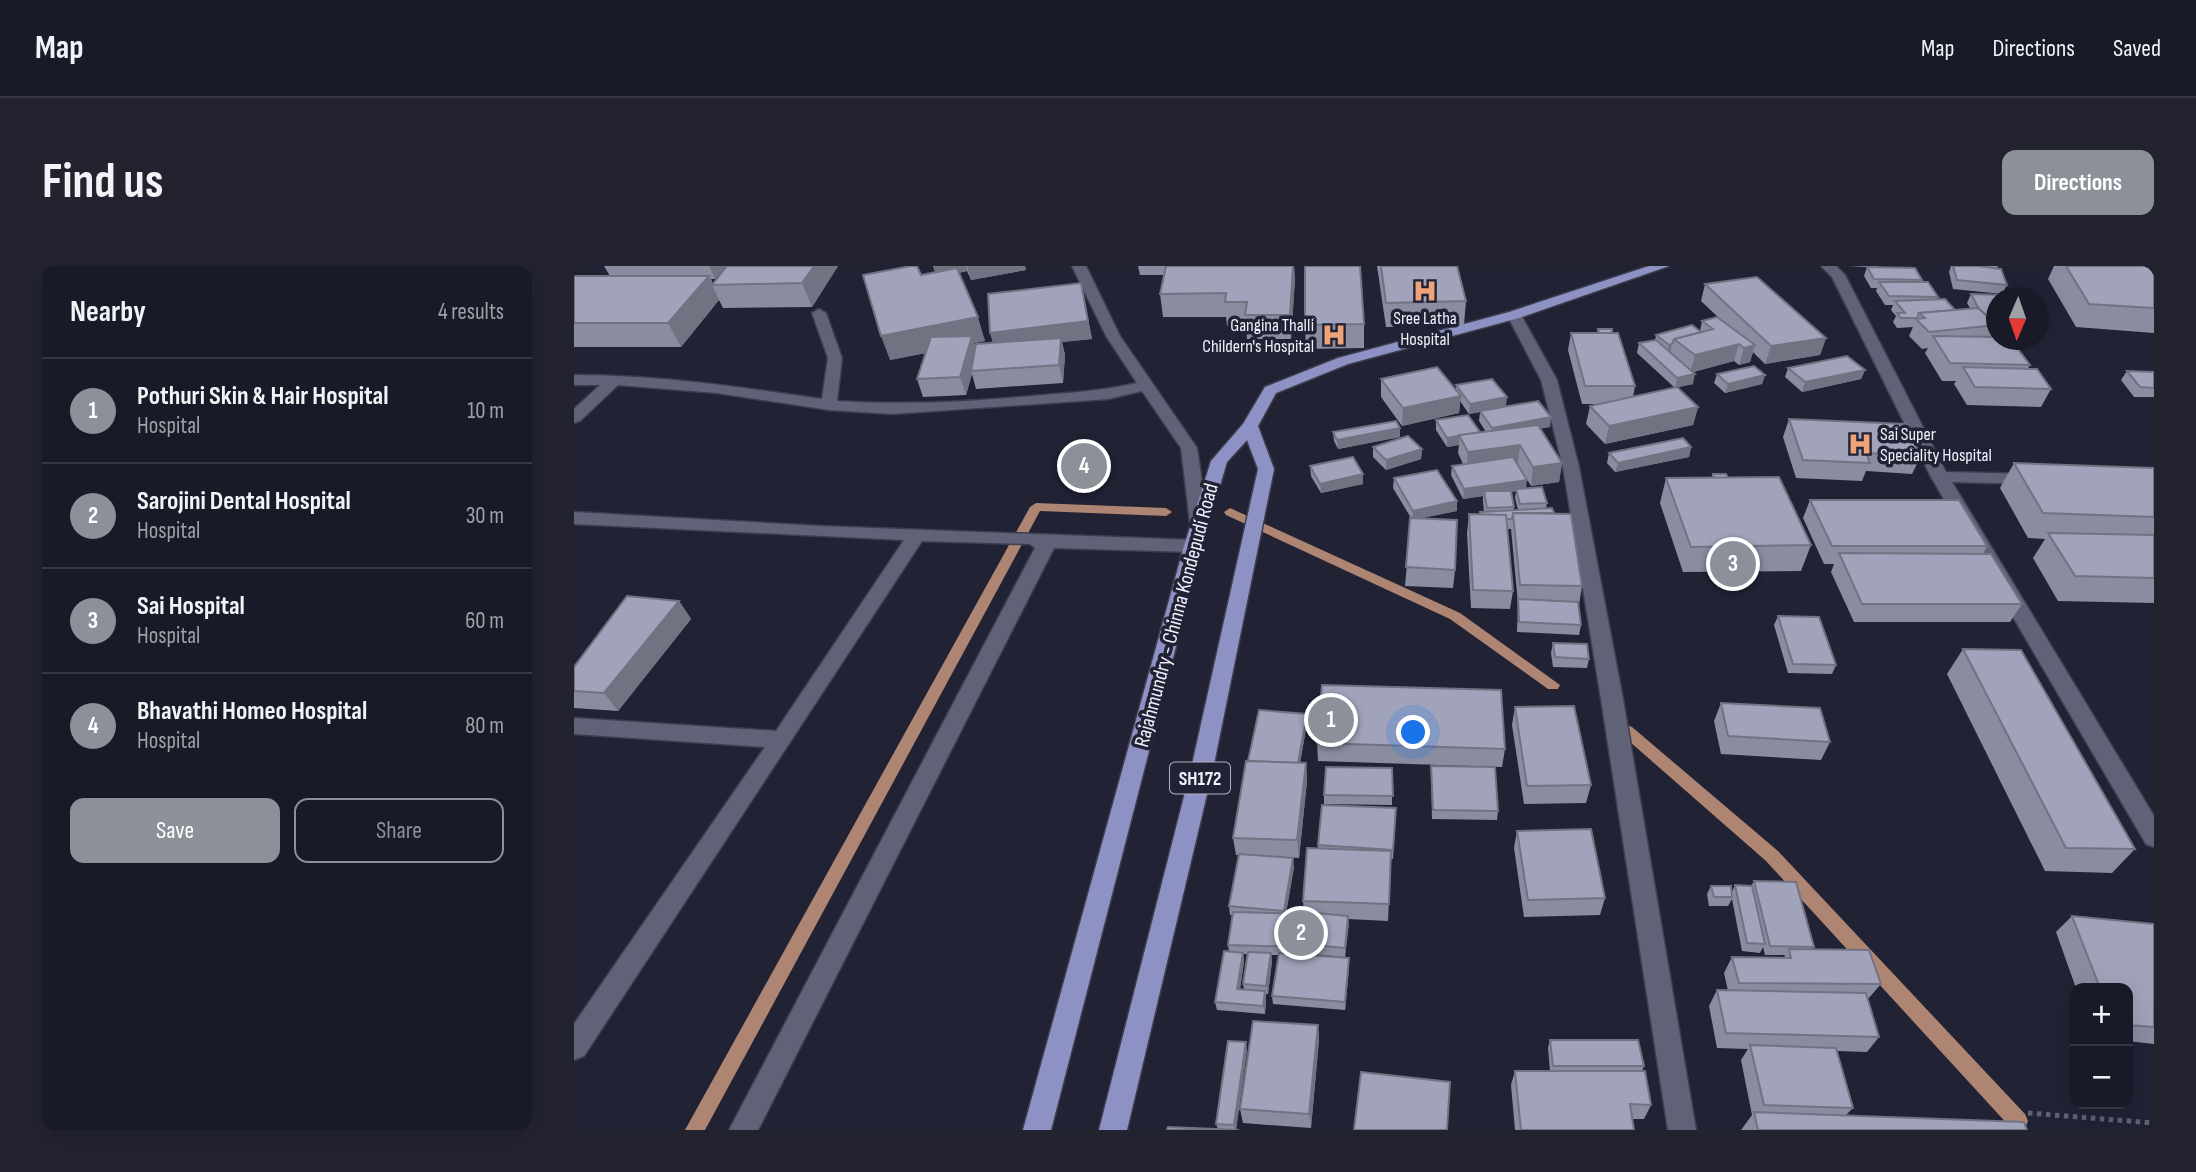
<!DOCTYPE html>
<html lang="en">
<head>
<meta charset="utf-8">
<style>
  body { margin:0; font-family:"Sofia Sans Condensed",sans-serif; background:#22232f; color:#f1f3f6 }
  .controls { position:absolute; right:21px; bottom:21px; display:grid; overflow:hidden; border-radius:14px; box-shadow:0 7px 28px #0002 }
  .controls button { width:63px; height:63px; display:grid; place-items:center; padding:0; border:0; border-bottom:2px solid #373844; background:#191a27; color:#f1f3f6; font:35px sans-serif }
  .compass { position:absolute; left:1412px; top:21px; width:63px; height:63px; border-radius:50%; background:#191a27; box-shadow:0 7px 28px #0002; rotate:182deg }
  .you { position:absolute; left:840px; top:467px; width:24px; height:24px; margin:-18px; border:5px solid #fff; border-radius:50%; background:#1a73e8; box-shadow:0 0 0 10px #1a73e833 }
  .badge { display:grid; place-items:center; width:46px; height:46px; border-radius:50%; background:#8c9099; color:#fff; font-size:23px; font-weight:700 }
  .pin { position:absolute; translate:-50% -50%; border:4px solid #fff; box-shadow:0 2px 7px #0006 }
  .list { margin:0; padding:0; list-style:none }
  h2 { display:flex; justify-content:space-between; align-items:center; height:91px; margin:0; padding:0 28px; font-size:30px }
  h2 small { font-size:23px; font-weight:400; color:#9fa1a7 }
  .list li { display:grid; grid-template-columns:46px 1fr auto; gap:21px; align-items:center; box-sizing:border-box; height:105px; padding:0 28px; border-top:2px solid #373844 }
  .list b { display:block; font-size:26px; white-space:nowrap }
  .list p { margin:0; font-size:23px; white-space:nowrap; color:#9fa1a7 }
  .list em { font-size:23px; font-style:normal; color:#9fa1a7 }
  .actions { display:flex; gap:14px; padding:21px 28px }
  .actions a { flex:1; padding:16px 0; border:2px solid #8c9099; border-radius:14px; text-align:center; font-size:24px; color:#8c9099 }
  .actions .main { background:#8c9099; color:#fff }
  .map { position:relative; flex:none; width:1580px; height:864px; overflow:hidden; border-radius:14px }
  header { display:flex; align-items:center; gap:42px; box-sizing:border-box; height:98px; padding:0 35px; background:#191a27; border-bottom:2px solid #373844 }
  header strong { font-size:33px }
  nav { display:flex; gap:38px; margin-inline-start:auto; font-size:24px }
  .intro { display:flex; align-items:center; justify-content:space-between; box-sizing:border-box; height:168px; padding:0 42px }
  h1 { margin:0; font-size:49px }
  .button { padding:18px 32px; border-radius:14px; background:#8c9099; color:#fff; font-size:24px; font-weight:700 }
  main { display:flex; gap:42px; padding:0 42px }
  aside { flex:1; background:#191a27; border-radius:14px; box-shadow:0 7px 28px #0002 }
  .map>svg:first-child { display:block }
</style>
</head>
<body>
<header>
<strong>Map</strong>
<nav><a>Map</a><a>Directions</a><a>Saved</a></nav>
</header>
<div class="intro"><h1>Find us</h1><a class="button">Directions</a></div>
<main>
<aside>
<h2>Nearby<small>4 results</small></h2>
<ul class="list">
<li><span class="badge">1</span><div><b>Pothuri Skin &amp; Hair Hospital</b><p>Hospital</p></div><em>10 m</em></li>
<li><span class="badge">2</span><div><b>Sarojini Dental Hospital</b><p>Hospital</p></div><em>30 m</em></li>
<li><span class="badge">3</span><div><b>Sai Hospital</b><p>Hospital</p></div><em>60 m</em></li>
<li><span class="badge">4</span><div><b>Bhavathi Homeo Hospital</b><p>Hospital</p></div><em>80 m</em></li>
</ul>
<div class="actions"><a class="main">Save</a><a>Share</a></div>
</aside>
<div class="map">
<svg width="1580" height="864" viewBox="0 0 1580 864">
  <rect width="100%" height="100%" fill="#212234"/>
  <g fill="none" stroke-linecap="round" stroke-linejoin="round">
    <g fill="#ae8572" fill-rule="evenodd">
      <path d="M462 237 592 242 598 246 592 250 466 245 131 864H111L456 241Z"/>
      <path d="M656 242 886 347 986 419 984 423H974L876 353 652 249 650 246Z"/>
      <path d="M1053 459 1058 461 1204 585 1451 848 1454 855 1451 862 1445 864 1437 862 1192 595 1048 469 1046 465 1048 461Z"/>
    </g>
    <g stroke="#3d3e4d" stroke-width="3">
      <g id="street">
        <path d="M498 0H512L546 70 623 182 634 257 631 261 625 263 616 257 607 182 568 125 534 133 318 148 255 144 143 127 44 119 6 155 0 157V143L26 119H0V109C84 109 165 121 248 133L254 92 238 47 245 43 252 47 268 92 263 135C328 139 392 136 457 130 492 127 528 125 563 117L532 70Z"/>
        <path d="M1247 0H1262L1271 9 1372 206 1459 208 1468 213 1459 218 1378 216 1580 550V581L1572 578 1357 211 1258 11Z"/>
        <path d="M940 45 947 49 983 114 1005 201 1049 433 1122 864H1094L1027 433 989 201 967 114 933 49Z"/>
        <path d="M0 246 246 260 619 274 628 280 619 286 480 282 184 864H155L461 282 456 278 348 275 10 790 0 794V758L191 481 0 468V452L202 465 330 274 0 258Z"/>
      </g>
    </g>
    <g stroke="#3d3e4d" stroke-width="3">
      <path id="primary" d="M1075 0H1095L945 52 774 98 702 127 684 160 700 203 639 503 553 864H525L617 503 684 203 673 174 653 196 628 280 477 864H449L610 280 637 195 669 158 691 121 764 92 935 46Z"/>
    </g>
    <path stroke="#616272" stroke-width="5" stroke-dasharray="4.5 4.5" stroke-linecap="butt" d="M1454 847 1580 857"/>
    <use href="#street" fill="#606277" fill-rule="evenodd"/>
    <use href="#primary" fill="#8e91c4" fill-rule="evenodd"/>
  </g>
  <g fill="#8a8ca0" fill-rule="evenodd">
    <path d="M30 0H152L141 13H137L139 18 153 0H264L238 41 149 42 145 34 107 81H0V10H36Z"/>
    <path d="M359 0H451L452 4 397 14 393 5 385 7 411 75 400 77 402 81 419 77 507 17 518 73 488 76 491 89 489 117 402 123 398 108 392 129 349 131 343 113 352 87 316 94 361 6Z"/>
    <path d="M564 0H720L721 13 717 73H673L672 60H653L652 51H589L586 28 590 9H566Z"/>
    <path d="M803 0H883L892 35 890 59 812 61Z"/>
    <path d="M1273 0H1304V1L1348 14 1347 16 1364 31 1362 34 1381 44 1396 42 1393 37 1397 28 1423 32V74H1458L1453 82H1443L1456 99 1454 102 1477 123 1467 141 1393 139 1380 118 1382 115H1368L1351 87 1354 82 1348 83 1335 70 1339 61 1323 62 1319 56 1322 50 1317 44 1319 39H1311L1302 25 1303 22H1297L1290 10 1293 1Z"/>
    <path d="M1377 0H1424L1423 2 1433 19 1428 28 1379 23 1375 6Z"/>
    <path d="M1480 0H1580V67L1502 61 1474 13Z"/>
    <path d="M1131 18 1252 72 1246 89 1191 98 1179 86 1176 96 1165 99 1160 95 1119 106V118L1104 121 1124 141 1119 159 1031 178 1012 158 1016 140 1025 138H1008L994 84 997 67H1023L1024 63 1038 67 1061 120 1059 131 1101 122 1063 87 1065 77 1081 74 1082 69 1126 65 1128 55 1144 51 1127 35Z"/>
    <path d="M790 58V82L732 83 731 59Z"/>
    <path d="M1214 102 1291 104 1287 113 1228 126 1211 111Z"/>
    <path d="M1553 105 1580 106V131H1560L1547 114Z"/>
    <path d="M1143 108 1191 109 1188 118 1151 127 1140 117Z"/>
    <path d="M807 113 882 124V119L976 161 967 162 988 197 985 216 957 220 943 197 952 222 973 237 972 242 1008 320 1005 339 1007 359 1005 369 943 366 944 337 937 263H933L939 325 936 343 897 342 893 267 895 248H906V246H910L909 235V230L889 233 877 209 878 200 889 198 884 187 885 179 873 181 862 164V154L906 166H912L905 155 906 146 895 148 886 135 885 147 828 160 807 131ZM942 225 941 232 944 244H940L937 226Z"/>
    <path d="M1215 153 1347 190 1338 208 1292 205 1288 215 1222 212 1209 171Z"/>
    <path d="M826 162V171L764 183 760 175 759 166Z"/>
    <path d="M799 181 848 183 847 193 812 204 799 191Z"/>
    <path d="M1117 181 1115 191 1041 206 1033 197 1035 187Z"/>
    <path d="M1440 197 1580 202V337L1484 335 1459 292 1471 273 1454 272 1426 222Z"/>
    <path d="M736 200 789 208V218L747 227 737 210Z"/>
    <path d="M1139 208 1154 212 1237 279 1227 305 1109 306 1086 237 1092 212H1137Z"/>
    <path d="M820 212 883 235V245L848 252 881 304 879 322 831 320 837 252 819 222Z"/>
    <path d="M1236 234 1413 280 1409 288 1448 338 1436 356H1280L1257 306 1260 298H1250L1229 252Z"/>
    <path d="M105 335 117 353 44 445 0 442V401Z"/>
    <path d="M1204 350 1262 399 1258 408 1214 407 1200 359Z"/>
    <path d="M979 377 1015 393 1013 402 979 401 977 387Z"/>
    <path d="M1389 383 1561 583 1538 607 1471 605 1373 408Z"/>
    <path d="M1147 437 1256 476 1247 494 1147 488 1140 455Z"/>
    <path d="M941 441 1017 519 1012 537 950 538 938 459Z"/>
    <path d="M733 457 726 497H732L733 515 725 592 690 590 720 601 712 647 730 648 729 635 744 583V579L822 542 819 593H817L814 655 774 653 771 691 738 688V679L741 652H735L733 689 775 701 771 744 699 738 698 730 705 689H697L698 695 694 728H692V733L691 748 643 744 641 736 655 686 654 679 658 649H656L655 640 665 589H662L659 572 674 495ZM669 688H673L669 718 670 723H666L670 695Z"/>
    <path d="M743 477 931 483 928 501 744 495Z"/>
    <path d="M857 500 924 545 923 554 858 553Z"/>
    <path d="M818 502V539L750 538V529Z"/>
    <path d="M943 565 1031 632 1026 649 950 651 940 582Z"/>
    <path d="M1180 615 1240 681 1238 683 1307 718 1294 733 1305 771 1293 786 1263 785 1279 842 1272 849 1453 864H1167L1178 849 1167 794 1174 783 1143 782 1135 740 1143 724 1154 725 1150 707 1158 691 1210 692 1211 689H1191L1189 681 1186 687 1168 685 1158 633 1154 640H1135L1133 628 1137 620 1158 626 1161 619 1177 620Z"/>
    <path d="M1498 650 1580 658V778L1554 775V722H1502L1482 666Z"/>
    <path d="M744 759 745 774 737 862 669 857 666 843Z"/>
    <path d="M976 774 1070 800 1068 805 1077 839 1070 853H1059L1060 864H941L937 819 941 805H976L974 782Z"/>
    <path d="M673 784 662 864 644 863 642 858Z"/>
  </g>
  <g fill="#717282">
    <path d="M135 0H152L141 13Z"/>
    <path d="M240 0H264L238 41 228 17Z"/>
    <path d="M360 0H392L393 5 363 11Z"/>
    <path d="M393 0H451L452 4 397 14Z"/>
    <path d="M719 0H720L721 13 717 73 716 49Z"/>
    <path d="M135 10 139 19H138L145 34 107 81 94 57Z"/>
    <path d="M507 17 518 73 488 76 491 89 489 117 485 99 421 85 416 67Z"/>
    <path d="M404 51 411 75 400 77 403 87 397 105 398 108 392 129 386 111 396 78 316 94 307 70Z"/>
    <path d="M1252 72 1246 89 1191 98 1197 80Z"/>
    <path d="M1098 78 1096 87 1093 88 1095 79Z"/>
    <path d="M1165 78 1160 95 1116 107 1121 89Z"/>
    <path d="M1181 79 1176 96 1165 99 1170 82Z"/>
    <path d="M1291 104 1287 113 1228 126 1231 116Z"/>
    <path d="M1121 108 1119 118 1101 122 1103 112Z"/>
    <path d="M1191 109 1188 118 1151 127 1154 118Z"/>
    <path d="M887 130 885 147 828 160 829 142Z"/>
    <path d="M933 131 932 141 895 148 896 138Z"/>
    <path d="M1124 141 1119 159 1031 178 1035 160Z"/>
    <path d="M977 151 976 161 917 172 918 162Z"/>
    <path d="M826 162V171L764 183 763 174Z"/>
    <path d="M885 170V179L873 181V172Z"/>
    <path d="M946 179 944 197 892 204 894 186Z"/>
    <path d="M1117 181 1115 191 1041 206 1044 197Z"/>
    <path d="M848 183 847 193 812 204V194Z"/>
    <path d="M988 197 985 216 957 220 959 201Z"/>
    <path d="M789 208V218L747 227 746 218Z"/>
    <path d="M953 214 952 223H942V225L910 230V225L909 230 889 233 890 223Z"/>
    <path d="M883 235V245L838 254 839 245Z"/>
    <path d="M105 335 117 353 44 445 30 427Z"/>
    <path d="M733 448V457L724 509V500Z"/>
    <path d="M732 497 733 515 725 592 723 574Z"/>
    <path d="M719 592 720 601 711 653 710 645Z"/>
    <path d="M735 648V657L733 690 732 681Z"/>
    <path d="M774 650 775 659 771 691V682Z"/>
    <path d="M669 687 670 695 665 731 663 723Z"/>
    <path d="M697 687 698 695 694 728 692 720Z"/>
    <path d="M775 692V701L771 744V736Z"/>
    <path d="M691 725 692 733 691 748 689 740Z"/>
    <path d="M744 759 745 774 737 862 735 848Z"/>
    <path d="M672 776 673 784 662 864H661L660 859Z"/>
  </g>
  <g fill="#a1a3ba" stroke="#717282" stroke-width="2">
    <path d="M153 0H240L228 17 138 19Z"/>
    <path d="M337 0H343L347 9 383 2 404 51 307 70 289 9Z"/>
    <path d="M592 0H719L716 49H671L673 36H651L652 27 586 28Z"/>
    <path d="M731 0H786L790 58 731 59Z"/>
    <path d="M807 0H883L892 35 812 37Z"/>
    <path d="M1379 0H1403L1427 3 1433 19 1383 14Z"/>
    <path d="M1492 0H1580V42L1515 38Z"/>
    <path d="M1293 1 1341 2 1348 14 1300 13Z"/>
    <path d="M0 10H135L94 57H0Z"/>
    <path d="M1183 11 1252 72 1197 80 1131 18Z"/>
    <path d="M1305 16H1354L1364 31 1315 30Z"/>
    <path d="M507 17 514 55 416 67 414 28Z"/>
    <path d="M1397 28 1430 29 1431 32H1423V51H1414L1405 43Z"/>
    <path d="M1371 33 1381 44 1345 47 1343 52H1327L1323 47H1331L1321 35Z"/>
    <path d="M1404 42 1423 59 1355 66 1342 53 1351 52 1345 47Z"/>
    <path d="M1143 51 1181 79 1170 82 1165 78 1121 89 1100 73 1139 63 1128 55Z"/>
    <path d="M1118 59 1127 66 1100 73 1098 78 1095 79 1082 69Z"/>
    <path d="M1024 63H1038V67H1025Z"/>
    <path d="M997 67H1044L1061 120H1011Z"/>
    <path d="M398 70 386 111 343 113 357 71Z"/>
    <path d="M1359 70 1423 71V74H1437L1456 99 1376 97Z"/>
    <path d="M487 72 485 99 397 105 402 78Z"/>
    <path d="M1082 74 1121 108 1103 112 1065 77Z"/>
    <path d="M1273 90 1291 104 1231 116 1214 102Z"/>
    <path d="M1180 100 1191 109 1154 118 1143 108Z"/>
    <path d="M863 101 887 130 829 142 807 113Z"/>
    <path d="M1389 101 1463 103 1477 123 1401 121Z"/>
    <path d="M1553 105 1580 106V122L1566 121Z"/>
    <path d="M918 113 933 131 896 138 882 119Z"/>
    <path d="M1103 121 1124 141 1035 160 1016 140Z"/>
    <path d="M964 135 977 151 918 162 906 145Z"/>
    <path d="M894 149 906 166 873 172 862 154Z"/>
    <path d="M1215 153 1332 158 1347 190 1292 187 1296 197 1229 194Z"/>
    <path d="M822 155 826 162 763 174 759 166Z"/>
    <path d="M964 159 988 197 959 201 946 179 894 186 885 169Z"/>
    <path d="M834 170 848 183 812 194 799 181Z"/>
    <path d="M1109 172 1117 181 1044 197 1035 187Z"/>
    <path d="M779 191 789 208 746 218 736 200Z"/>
    <path d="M939 191 953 214 890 223 878 200Z"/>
    <path d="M1440 197 1580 202V251L1469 247Z"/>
    <path d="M863 204 883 235 839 245 820 212Z"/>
    <path d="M1139 208H1152L1154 212H1140Z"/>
    <path d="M1205 211 1237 279 1117 281 1092 212Z"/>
    <path d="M968 221 973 237 946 238 942 223Z"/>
    <path d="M910 225H937L940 241 913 242Z"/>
    <path d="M1236 234H1385L1413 280H1258Z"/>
    <path d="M978 242 980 247H939L938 253H932V249H907L906 246Z"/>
    <path d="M939 247 997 248 1008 320 946 319Z"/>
    <path d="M895 248 932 249 939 325 899 324Z"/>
    <path d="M836 252 883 254 881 304 832 301Z"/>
    <path d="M1474 267 1580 269V312L1501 310Z"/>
    <path d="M1265 287 1417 288 1448 338H1288Z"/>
    <path d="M53 330 105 335 30 427 0 425V401Z"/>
    <path d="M944 333 1004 336 1007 359 945 356Z"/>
    <path d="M1204 350 1245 351 1262 399 1219 398Z"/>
    <path d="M979 377 1013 378 1015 393 981 391Z"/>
    <path d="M1389 383 1447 384 1561 583 1492 582Z"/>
    <path d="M748 419 927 424 931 483 743 477Z"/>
    <path d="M1147 437 1246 442 1256 476 1154 470Z"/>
    <path d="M1000 440 1017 519 953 520 941 441Z"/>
    <path d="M685 444 733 448 724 497 674 495Z"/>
    <path d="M672 495 732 497 723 574 659 572Z"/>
    <path d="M857 500 921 501 924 545 859 544Z"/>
    <path d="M752 501 818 502 819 530 750 529Z"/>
    <path d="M748 539 822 542 819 584 744 579Z"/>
    <path d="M1017 563 1031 632 954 634 943 565Z"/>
    <path d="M733 582 817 585 815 638 729 635Z"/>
    <path d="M665 588 719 592 710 645 655 640Z"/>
    <path d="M1180 615 1222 616 1240 681 1196 680Z"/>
    <path d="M1161 619 1178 620 1191 678 1173 677Z"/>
    <path d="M1137 620H1157L1158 631H1140Z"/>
    <path d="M659 646 735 648 732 681 654 679Z"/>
    <path d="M742 647 774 650 771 682 738 679Z"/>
    <path d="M1498 650 1580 658V761L1554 759V722H1526Z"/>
    <path d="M1215 683 1295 684 1307 718 1165 717 1158 691 1217 692Z"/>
    <path d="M650 685 669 687 663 723 691 725 689 740 641 736Z"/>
    <path d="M674 686 697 687 692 720 669 718Z"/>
    <path d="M705 687 775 692 771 736 698 730Z"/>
    <path d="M1143 724 1292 727 1305 771 1152 767Z"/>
    <path d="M679 755 744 759 735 848 666 843Z"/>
    <path d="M976 774H1064L1070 800H979Z"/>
    <path d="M654 775 672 776 660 859 642 858Z"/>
    <path d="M1176 779 1262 782 1279 842 1190 839Z"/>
    <path d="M941 805H1071L1077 839 1056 838 1060 864H947Z"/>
    <path d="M787 806 876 816 873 864H780Z"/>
    <path d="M1180 846 1450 856 1453 864H1184Z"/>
    <path d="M594 861 665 864H593Z"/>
  </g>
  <defs>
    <g id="hospital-bare" transform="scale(1.89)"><path d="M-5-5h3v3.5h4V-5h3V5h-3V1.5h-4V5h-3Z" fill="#f0a279" stroke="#212234" stroke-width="2.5" paint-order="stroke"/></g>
  </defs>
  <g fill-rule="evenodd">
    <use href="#hospital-bare" x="851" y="25"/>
    <use href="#hospital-bare" x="760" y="69"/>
    <use href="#hospital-bare" x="1286" y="178"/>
  </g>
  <g text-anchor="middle" stroke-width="7" stroke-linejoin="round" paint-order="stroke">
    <g font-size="18" fill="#f0f1fd" stroke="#212234">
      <text x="851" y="58">Sree Latha<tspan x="851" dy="21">Hospital</tspan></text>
      <text x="740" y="65" text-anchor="end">Gangina Thalli<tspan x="740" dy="21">Childern's Hospital</tspan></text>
      <text x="1306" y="174" text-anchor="start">Sai Super<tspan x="1306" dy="21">Speciality Hospital</tspan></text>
    </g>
    <rect fill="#212234" stroke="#b2b3c1" stroke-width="2" x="596" y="496.5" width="60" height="31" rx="5"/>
    <g font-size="19" font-weight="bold" fill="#f0f1fd">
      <text x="626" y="519">SH172</text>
    </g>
    <g font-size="21" fill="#f0f1fd" stroke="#212234">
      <text transform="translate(602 349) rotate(-75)" y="7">Rajahmundry - Chinna Kondepudi Road</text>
    </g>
  </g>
</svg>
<div class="controls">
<button>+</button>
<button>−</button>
</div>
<svg class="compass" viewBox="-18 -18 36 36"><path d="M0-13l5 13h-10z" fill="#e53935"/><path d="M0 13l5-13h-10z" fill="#9fa1a7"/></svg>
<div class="you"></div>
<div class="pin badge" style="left:757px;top:454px">1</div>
<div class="pin badge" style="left:727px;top:667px">2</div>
<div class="pin badge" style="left:1159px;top:298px">3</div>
<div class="pin badge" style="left:510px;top:200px">4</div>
</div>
</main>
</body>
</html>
